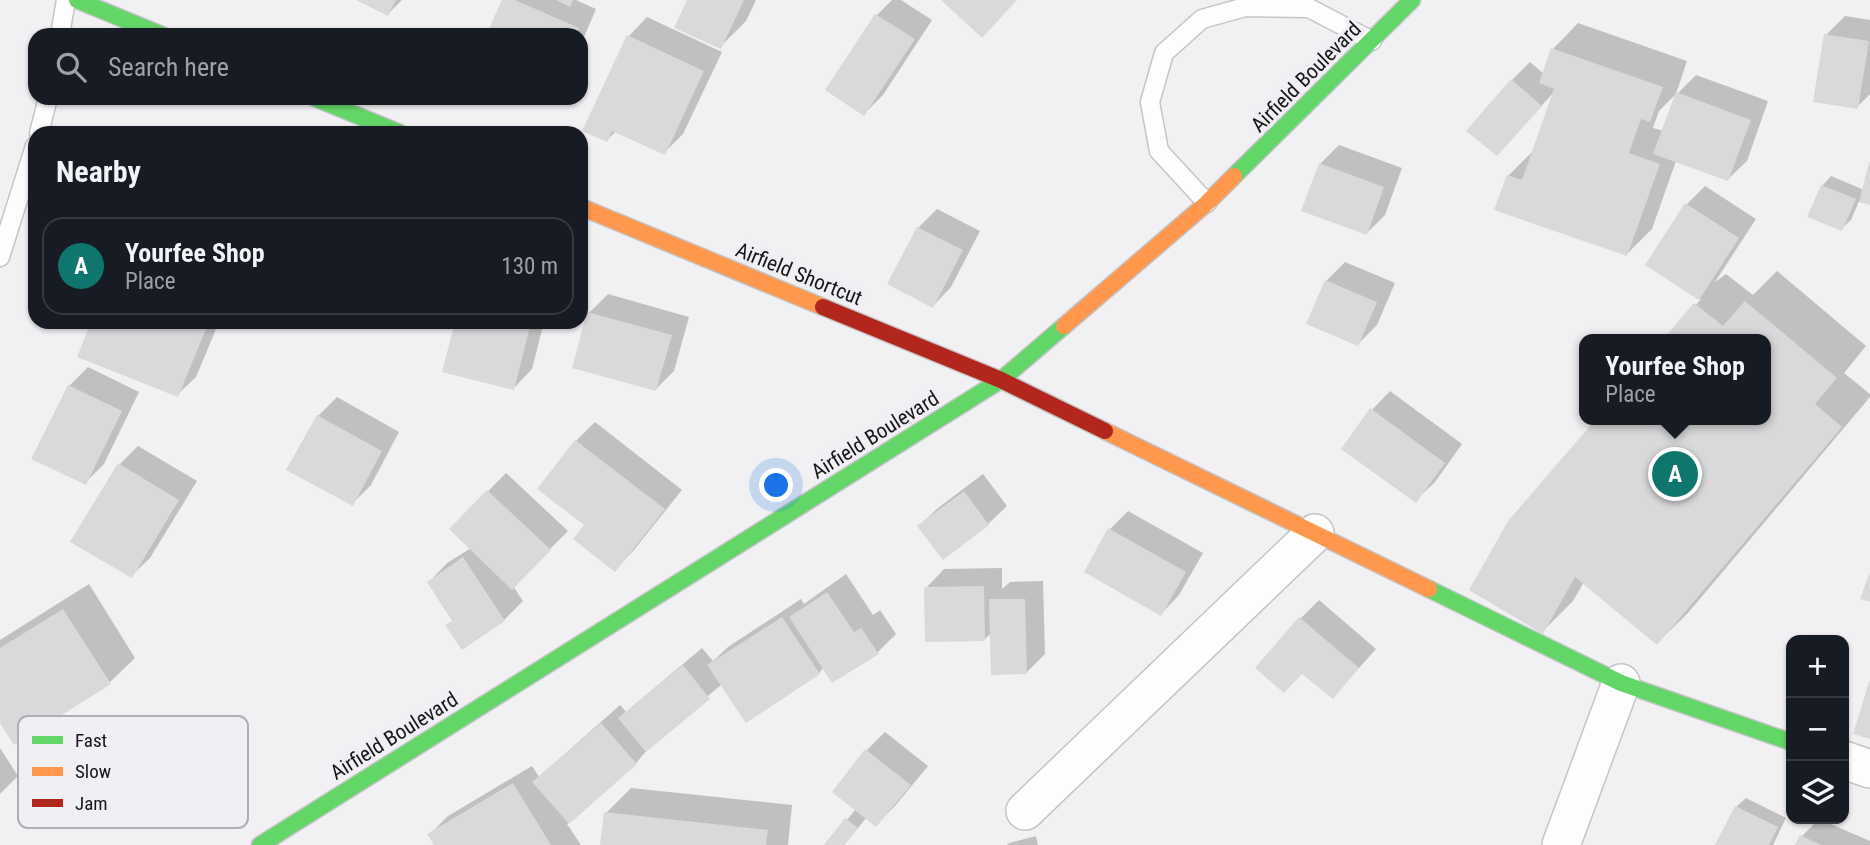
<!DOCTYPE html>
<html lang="en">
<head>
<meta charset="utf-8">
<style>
  body { margin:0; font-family:"Roboto Condensed",sans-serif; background:#242831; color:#f1f3f6 }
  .controls { position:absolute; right:21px; bottom:21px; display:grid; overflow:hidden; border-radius:14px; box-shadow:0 2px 5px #0004 }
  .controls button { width:63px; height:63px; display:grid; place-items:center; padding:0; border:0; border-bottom:2px solid #363941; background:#171b24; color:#f1f3f6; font:35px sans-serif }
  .you { position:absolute; left:777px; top:486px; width:24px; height:24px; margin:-18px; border:5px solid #fff; border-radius:50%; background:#1a73e8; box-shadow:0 0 0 10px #1a73e833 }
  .badge { display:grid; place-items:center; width:46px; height:46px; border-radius:50%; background:#0f766e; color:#fff; font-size:23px; font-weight:700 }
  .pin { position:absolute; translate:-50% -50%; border:4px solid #fff; box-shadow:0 2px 7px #0006 }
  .popup { position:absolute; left:1579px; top:334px; width:192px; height:91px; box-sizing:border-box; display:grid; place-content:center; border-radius:14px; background:#171b24; filter:drop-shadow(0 2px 5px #0005); font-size:23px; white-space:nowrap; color:#9ea1a6 }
  .popup b { font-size:26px; color:#f1f3f6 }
  .popup::after { content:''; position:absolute; left:50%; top:100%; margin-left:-14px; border:14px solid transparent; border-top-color:#171b24 }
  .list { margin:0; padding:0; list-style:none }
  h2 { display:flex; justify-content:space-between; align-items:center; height:91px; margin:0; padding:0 28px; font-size:30px }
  h2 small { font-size:23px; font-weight:400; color:#9ea1a6 }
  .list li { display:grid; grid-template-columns:46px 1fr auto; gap:21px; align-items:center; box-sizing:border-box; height:98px; margin:0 14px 14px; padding:0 14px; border:2px solid #363941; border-radius:21px }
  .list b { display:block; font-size:26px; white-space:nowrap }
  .list p { margin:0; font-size:23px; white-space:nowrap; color:#9ea1a6 }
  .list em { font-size:23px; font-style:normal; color:#9ea1a6 }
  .icon { flex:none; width:38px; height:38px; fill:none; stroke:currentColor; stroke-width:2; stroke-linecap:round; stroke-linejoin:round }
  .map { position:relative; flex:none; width:1870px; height:845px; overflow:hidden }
  .search { position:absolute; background:#171b24; box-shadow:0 2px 5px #0004; left:28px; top:28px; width:560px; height:77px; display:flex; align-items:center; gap:18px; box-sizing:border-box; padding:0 24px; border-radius:21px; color:#9ea1a6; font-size:26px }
  .panel { position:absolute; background:#171b24; box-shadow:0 2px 5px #0004; left:28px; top:126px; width:560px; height:203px; border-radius:21px }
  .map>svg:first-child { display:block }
</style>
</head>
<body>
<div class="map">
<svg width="1870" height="845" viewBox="0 0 1870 845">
  <rect width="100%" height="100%" fill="#f1f0f2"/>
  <g fill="#0003">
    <path d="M360 0H402L388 14Z"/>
    <path d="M504 0H576L596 9 581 44V35H488Z"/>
    <path d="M689 0H756L746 21 720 47Z"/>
    <path d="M892 0H901L932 20 883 95 864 114 828 90 877 15Z"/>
    <path d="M1845 16 1870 20V94L1857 107 1826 35Z"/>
    <path d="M647 17 722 52 683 134 664 153 616 131 607 140 584 130 629 36Z"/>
    <path d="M1578 23 1687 61 1676 94 1659 111 1653 128 1664 131 1678 93 1696 75 1768 101 1747 161 1728 179 1676 161 1652 229 1627 254 1508 176 1534 150 1555 91 1497 154 1512 80 1530 62 1544 74 1553 49Z"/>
    <path d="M1339 145 1402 168 1385 215 1367 233 1320 164Z"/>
    <path d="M1870 166V203L1859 201 1851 220 1841 229 1822 186 1831 176 1864 190Z"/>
    <path d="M1705 186 1756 219 1715 282 1726 274 1753 295 1777 271 1866 346 1844 373 1870 394V397L1688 613 1657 643 1584 582 1573 601 1542 632 1510 522 1597 420H1766V339H1666L1701 299 1647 264 1687 204Z"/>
    <path d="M937 209 980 231 951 287 933 306 918 228Z"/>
    <path d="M1345 262 1395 283 1377 325 1358 344 1326 281Z"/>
    <path d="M608 294 689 317 674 371 656 389 589 313Z"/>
    <path d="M93 322H219L196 377 177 395Z"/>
    <path d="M457 322H544L532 369 514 388Z"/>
    <path d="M88 367 139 392 104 464 85 483 69 386Z"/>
    <path d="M1390 391 1462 444 1435 482 1416 500 1372 410Z"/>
    <path d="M337 397 399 432 371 485 352 504 318 416Z"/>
    <path d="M595 422 682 490 633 551 615 570 587 525 539 488 576 441Z"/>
    <path d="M138 446 197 481 150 558 131 576 72 541 120 464Z"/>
    <path d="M506 473 568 531 513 586 523 601 504 620 462 648 454 619 429 582 447 563 471 548 451 529Z"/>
    <path d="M983 474 1007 506 988 524 919 526 938 508Z"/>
    <path d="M1128 511 1203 553 1179 595 1161 614 1109 530Z"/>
    <path d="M1002 568V589L1010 582 1043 581 1045 654 1026 673 992 632 985 639 926 588 944 569Z"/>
    <path d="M846 574 873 615 880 610 896 634 877 653 824 667 819 673 722 684 653 743 636 763 567 824 581 845H436L430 834 448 816 532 766 539 777 620 705 626 712 702 648 713 661 728 647 801 599 804 604Z"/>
    <path d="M89 584 135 658 109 683 0 719V640Z"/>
    <path d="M1319 600 1376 649 1333 697 1300 619Z"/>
    <path d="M885 732 928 766 895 806 876 825 867 817 844 845H826L856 809 867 750Z"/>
    <path d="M0 748 18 776 0 794Z"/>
    <path d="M208 750 227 780 217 789 175 815 156 786 165 777Z"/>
    <path d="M631 788 792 805 788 845H602L606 813Z"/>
    <path d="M1746 798 1786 818 1773 845H1719L1736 807Z"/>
    <path d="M1819 819 1870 841V845H1797L1802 836Z"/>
    <path d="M1036 836 1038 845H1007L1009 843Z"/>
  </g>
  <g fill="#d9d8da">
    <path d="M356 0H396L388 16Z"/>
    <path d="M502 0H515L579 28 576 35H486Z"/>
    <path d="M556 0H573L570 7Z"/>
    <path d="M687 0H744L721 49 674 28Z"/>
    <path d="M941 0H1017L982 38Z"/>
    <path d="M875 14 915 39 864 116 825 90Z"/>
    <path d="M1824 34 1869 41 1858 109 1813 102Z"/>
    <path d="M627 35 704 71 665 155 612 131 607 142 582 131Z"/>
    <path d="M1551 48 1663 87 1650 122 1641 119 1629 153 1660 164 1627 256 1494 210 1507 175 1522 180 1554 89 1539 83Z"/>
    <path d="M1511 79 1542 106 1497 156 1466 131Z"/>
    <path d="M1676 92 1751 120 1728 181 1653 154Z"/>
    <path d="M1869 162H1870V205L1859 202Z"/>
    <path d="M1319 163 1384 187 1367 235 1301 211Z"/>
    <path d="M1821 185 1856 199 1842 231 1807 217Z"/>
    <path d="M1685 203 1739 238 1699 300 1645 265Z"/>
    <path d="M917 227 963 250 933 308 887 284Z"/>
    <path d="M1325 280 1377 302 1358 346 1306 324Z"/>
    <path d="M1745 301 1837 378 1815 404 1842 427 1657 645 1575 577 1543 634 1469 590 1508 521 1595 420H1766V339H1663L1694 303 1723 326Z"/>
    <path d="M587 312 672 335 656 391 572 368Z"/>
    <path d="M91 322H209L178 397 77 357Z"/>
    <path d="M455 322H531L514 390 442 372Z"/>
    <path d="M68 385 122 411 86 485 31 459Z"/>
    <path d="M1370 408 1445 463 1416 503 1341 449Z"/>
    <path d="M317 415 382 451 353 506 286 470Z"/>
    <path d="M575 440 665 509 615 572 573 539 584 525 537 489Z"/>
    <path d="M118 463 179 500 132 578 70 542Z"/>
    <path d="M487 490 551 550 512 590 449 529Z"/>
    <path d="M964 491 989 525 943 560 917 526Z"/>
    <path d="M1108 528 1186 572 1161 616 1084 572Z"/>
    <path d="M463 557 505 621 462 650 445 625 452 621 427 582Z"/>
    <path d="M1870 572V602L1860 599Z"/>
    <path d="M984 586 985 641 925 642 924 587Z"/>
    <path d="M827 592 854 632 861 628 879 654 832 683 789 617Z"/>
    <path d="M989 599H1025L1027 674 991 675Z"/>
    <path d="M63 609 111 684 14 745 0 723V648Z"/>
    <path d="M782 617 820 674 746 723 707 665Z"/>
    <path d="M1299 617 1359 668 1333 699 1302 674 1284 693 1255 668Z"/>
    <path d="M683 665 710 699 646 752 618 718Z"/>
    <path d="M1869 682H1870V739L1853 734Z"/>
    <path d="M601 723 637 764 569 824 532 782Z"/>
    <path d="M865 749 911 785 876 827 832 792Z"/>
    <path d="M198 758 218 791 175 818 154 786Z"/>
    <path d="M513 783 551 845H434L427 834Z"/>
    <path d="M1735 806 1778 827 1769 845H1715Z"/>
    <path d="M604 812 768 830 766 845H600Z"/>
    <path d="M845 818 858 828 844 845H824Z"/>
    <path d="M1800 835 1821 845H1795Z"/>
  </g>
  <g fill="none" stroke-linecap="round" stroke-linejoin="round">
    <g stroke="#c5c4c6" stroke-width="21">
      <g id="lane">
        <path d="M60 35 66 0"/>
        <path d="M39 133 48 98"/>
        <path d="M1207 203 1159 151 1150 102 1164 53 1202 19 1245 7 1309 8 1372 41"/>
        <path d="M0 257 35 146"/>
      </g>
    </g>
    <g stroke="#c5c4c6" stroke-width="40">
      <g id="street">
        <path d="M1844 760 1870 769"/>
        <path d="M1025 811 1315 533"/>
        <path d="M1561 845 1621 683"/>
      </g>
    </g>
    <g stroke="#c5c4c6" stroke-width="19">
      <g id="fast">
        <path d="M77 0 162 35"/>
        <path d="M315 98 400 133"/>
        <path d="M1234 176 1412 0"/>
        <path d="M1429 589 1621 683 1791 742"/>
        <path d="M260 845 1001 380 1064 326"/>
      </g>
    </g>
    <g stroke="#c5c4c6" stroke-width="19">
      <g id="slow">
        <path d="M581 207 823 307"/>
        <path d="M1064 326 1207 203 1234 176"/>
        <path d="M1105 431 1429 589"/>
      </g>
    </g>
    <g stroke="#c5c4c6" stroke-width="19">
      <path id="jam" d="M823 307 1001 380 1105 431"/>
    </g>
    <use href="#lane" stroke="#fdfdfd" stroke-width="18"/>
    <use href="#street" stroke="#fdfdfd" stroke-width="37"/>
    <use href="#fast" stroke="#63d668" stroke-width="16"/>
    <use href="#slow" stroke="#ff974d" stroke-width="16"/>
    <use href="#jam" stroke="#b3261e" stroke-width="16"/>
  </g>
  <g text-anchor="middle" stroke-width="7" stroke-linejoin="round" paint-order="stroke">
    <g font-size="21" fill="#161617" stroke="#f0eff3">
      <text transform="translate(1306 77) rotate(-45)" y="7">Airfield Boulevard</text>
      <text transform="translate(799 274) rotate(22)" y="7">Airfield Shortcut</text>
      <text transform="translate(875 435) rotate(-32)" y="7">Airfield Boulevard</text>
      <text transform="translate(394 736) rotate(-32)" y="7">Airfield Boulevard</text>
    </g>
  </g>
  <rect x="18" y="716" width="230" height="112" rx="10" fill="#f0eff3" stroke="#afaeb1" stroke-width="2"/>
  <rect x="32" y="736" width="31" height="8" fill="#63d668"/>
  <rect x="32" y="767" width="31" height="9" fill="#ff974d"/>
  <rect x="32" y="799" width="31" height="8" fill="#b3261e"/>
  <g font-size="19" fill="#161617">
    <text x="75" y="747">Fast</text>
    <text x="75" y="778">Slow</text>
    <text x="75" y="810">Jam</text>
  </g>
</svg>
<div class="controls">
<button>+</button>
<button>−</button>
<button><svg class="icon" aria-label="layers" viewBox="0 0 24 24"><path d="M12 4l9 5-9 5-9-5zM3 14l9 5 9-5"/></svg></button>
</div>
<div class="you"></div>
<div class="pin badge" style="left:1675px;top:474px">A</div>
<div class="popup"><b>Yourfee Shop</b>Place</div>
<div class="search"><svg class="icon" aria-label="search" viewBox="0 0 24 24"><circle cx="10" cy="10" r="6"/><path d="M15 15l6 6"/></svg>Search here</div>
<section class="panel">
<h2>Nearby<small></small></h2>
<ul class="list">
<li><span class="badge">A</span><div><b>Yourfee Shop</b><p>Place</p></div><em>130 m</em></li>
</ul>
</section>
</div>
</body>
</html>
